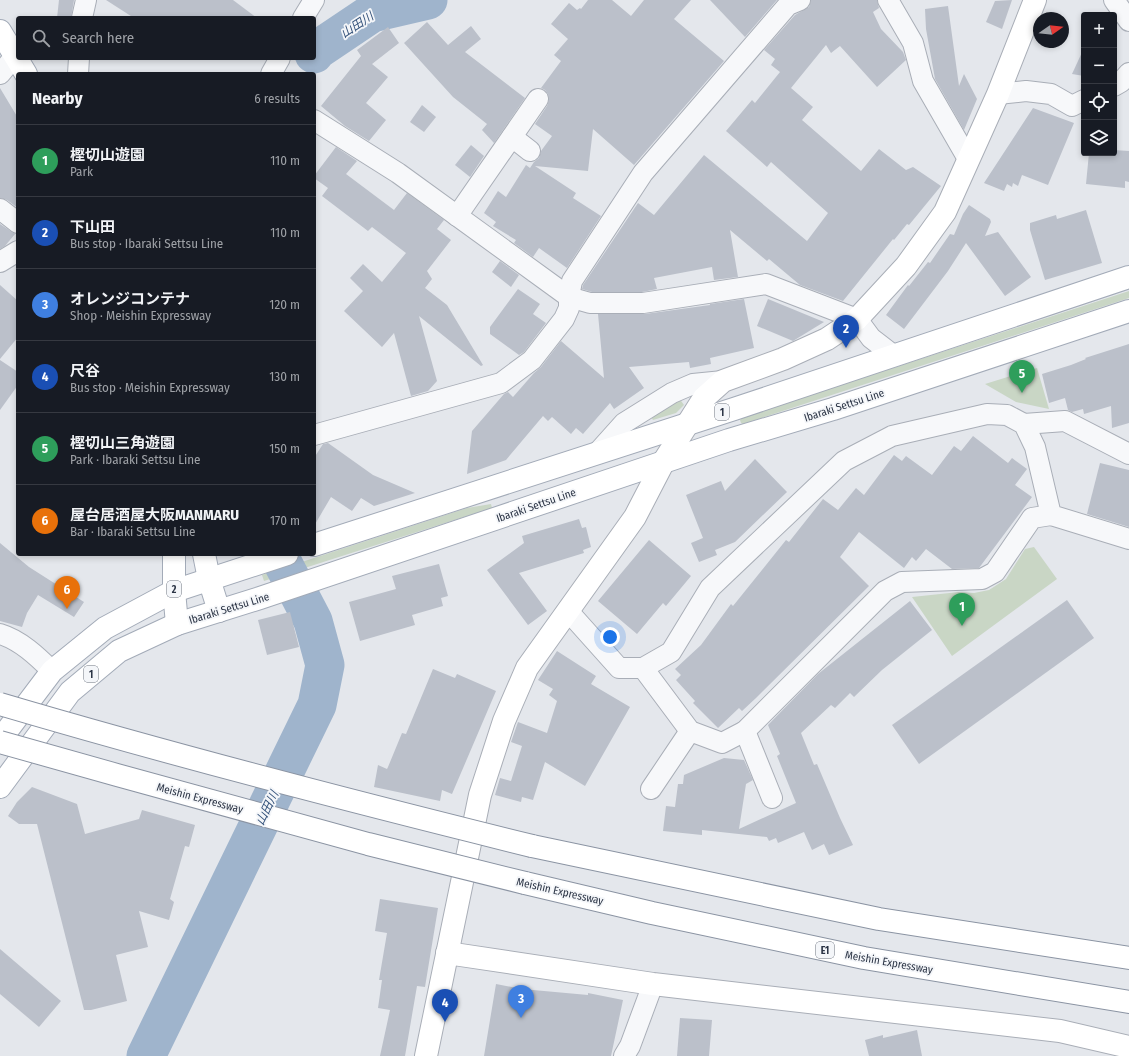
<!DOCTYPE html>
<html lang="en">
<head>
<meta charset="utf-8">
<style>
  body { margin:0; font-family:"Fira Sans Condensed","Noto Sans JP",sans-serif; background:#20242c; color:#f1f3f6 }
  .controls { position:absolute; right:12px; top:12px; display:grid; overflow:hidden; border-radius:4px; box-shadow:0 2px 6px #0003 }
  .controls button { width:36px; height:36px; display:grid; place-items:center; padding:0; border:0; border-bottom:1px solid #363941; background:#171b24; color:#f1f3f6; font:20px sans-serif }
  .compass { position:absolute; left:1033px; top:12px; width:36px; height:36px; border-radius:50%; background:#171b24; box-shadow:0 2px 6px #0003; rotate:76deg }
  .you { position:absolute; left:610px; top:637px; width:14px; height:14px; margin:-10px; border:3px solid #fff; border-radius:50%; background:#1a73e8; box-shadow:0 0 0 6px #1a73e833 }
  .badge { display:grid; place-items:center; width:26px; height:26px; border-radius:50%; background:#d1495b; color:#fff; font-size:13px; font-weight:700 }
  .pin { position:absolute; translate:-50% -33px; filter:drop-shadow(0 1px 2px #0008) }
  .pin::after { content:''; position:absolute; top:21px; width:14px; height:12px; background:inherit; clip-path:polygon(0 0,100% 0,50% 100%) }
  .list { margin:0; padding:0; list-style:none }
  h2 { display:flex; justify-content:space-between; align-items:center; height:52px; margin:0; padding:0 16px; font-size:17px }
  h2 small { font-size:13px; font-weight:400; color:#9ea1a6 }
  .list li { display:grid; grid-template-columns:26px 1fr auto; gap:12px; align-items:center; box-sizing:border-box; height:72px; padding:0 16px; border-top:1px solid #363941 }
  .list b { display:block; font-size:15px; white-space:nowrap }
  .list p { margin:0; font-size:13px; white-space:nowrap; color:#9ea1a6 }
  .list em { font-size:13px; font-style:normal; color:#9ea1a6 }
  .icon { flex:none; width:22px; height:22px; fill:none; stroke:currentColor; stroke-width:2; stroke-linecap:round; stroke-linejoin:round }
  .map { position:relative; flex:none; width:1129px; height:1056px; overflow:hidden }
  .search { position:absolute; background:#171b24; box-shadow:0 2px 6px #0003; left:16px; top:16px; width:300px; height:44px; display:flex; align-items:center; gap:10px; box-sizing:border-box; padding:0 14px; border-radius:4px; color:#9ea1a6; font-size:15px }
  .panel { position:absolute; background:#171b24; box-shadow:0 2px 6px #0003; left:16px; top:72px; width:300px; height:484px; border-radius:4px }
  .map>svg:first-child { display:block }
</style>
</head>
<body>
<div class="map">
<svg width="1129" height="1056" viewBox="0 0 1129 1056">
  <rect width="100%" height="100%" fill="#e4e7ec"/>
  <g fill="#c9d6c5">
    <path d="M1129 291V298L743 424 741 423 740 420 743 417Z"/>
    <path d="M1037 368 1049 409 1016 402 985 384Z"/>
    <path d="M679 398 684 405 676 413 653 420 650 415Z"/>
    <path d="M491 504 492 508 264 581 262 575 467 508Z"/>
    <path d="M1034 547 1057 579 952 656 912 597 959 592 974 593 989 590 1006 579 1025 549Z"/>
  </g>
  <g fill="none" stroke-linecap="round" stroke-linejoin="round">
    <g stroke="#9fb4cc" stroke-width="39">
      <path d="M314 54 317 50 372 13 428 0"/>
      <path d="M146 1056 317 705 325 665 313 621 278 554"/>
    </g>
  </g>
  <g fill="#bbc0ca">
    <path d="M59 0H74L71 18H57Z"/>
    <path d="M106 0H233L257 18H134Z"/>
    <path d="M588 0H612L631 16 644 0H691L674 19 724 61 634 165 593 129 588 171 535 166 576 193 573 198 601 216 567 268 539 248 533 257 514 243 516 240 493 226 496 222 484 213 498 191 506 197 526 165 530 168 534 162 539 158 541 151 552 136 535 124 547 106 549 100 548 94 545 90 541 88 561 61 554 55 568 39 551 24 569 3 577 10 580 8 581 9Z"/>
    <path d="M710 0H777L745 37Z"/>
    <path d="M811 0H877L879 8 873 12 881 29 903 52 906 60 877 87 840 46 831 53 826 45 791 88 813 107 802 120 861 171 879 149 906 170 913 167 941 186 909 225 907 224 894 240 893 239 843 301 800 285 769 259 767 261 730 230 738 277 714 280 712 267 654 278 657 289 642 292H592L582 289 583 285 638 203 654 215 704 155 807 241 828 213 771 162 767 167 726 131 752 100 755 103 780 72 771 65 775 59 764 50 795 15 809 7Z"/>
    <path d="M1012 0 1002 29 986 22 995 1Z"/>
    <path d="M948 6 959 86 964 74 977 99 964 130 935 79 926 29 925 9Z"/>
    <path d="M427 22 448 45 471 26 481 39 465 52 525 98 494 143 482 130 487 124 453 97 404 43Z"/>
    <path d="M388 27 399 43 372 64 388 77 366 103 386 120 369 141 345 126 321 106 361 56 357 50Z"/>
    <path d="M1084 48V76L1072 74Z"/>
    <path d="M0 88 18 118V208L7 200 0 198Z"/>
    <path d="M422 105 436 117 424 132 410 122Z"/>
    <path d="M1033 108 1074 123 1048 185 1022 175 1018 186 1013 183 1012 187 1007 184 1004 191 984 183Z"/>
    <path d="M471 145 484 156 470 177 455 165Z"/>
    <path d="M336 147 357 161 346 174 394 210 407 193 444 220 437 229 451 240 427 271 432 279 425 288 447 305 483 365 481 366 419 316 437 381 428 391 411 396 394 333 382 347 344 311 363 291 350 278 363 264 382 282 406 253 372 227 368 231 322 196 328 188 314 178V176Z"/>
    <path d="M1114 150 1129 151V182L1125 181V188L1086 184 1089 153H1114Z"/>
    <path d="M969 205 990 219 991 222 985 236 998 232 1031 277 1005 296 966 243 948 271 904 329 886 315 908 285 909 286 928 262 930 263 950 234 954 235 963 214Z"/>
    <path d="M1086 210 1102 263 1045 280 1030 230V223L1056 215 1057 219Z"/>
    <path d="M0 224 15 234 5 246 0 249Z"/>
    <path d="M500 261 519 275 511 287 492 272Z"/>
    <path d="M0 285 18 301V337L0 359Z"/>
    <path d="M518 289 540 304 533 314 546 323 524 352 519 355 490 334V327Z"/>
    <path d="M744 299 754 348 710 358 711 364 690 368 689 362 629 367 644 388 614 409 610 403 583 434 576 428 571 434 552 417 548 421 543 416 506 460 467 474 472 431 504 394 508 392 513 397 534 373 541 367 561 341 604 378 598 314H645L710 305V304Z"/>
    <path d="M768 299 824 322 793 341 757 326Z"/>
    <path d="M1129 344V423L1112 428 1111 406 1084 414 1083 409 1072 412 1068 410 1065 398 1049 403 1042 374 1071 365 1086 359 1085 358Z"/>
    <path d="M0 360 18 372V385L0 410Z"/>
    <path d="M973 436 1008 463 1012 458 1027 469 1015 485 1032 497 979 568 952 569 926 549 916 561 912 557 904 568 859 532 840 557 869 586 756 698 742 711 739 708 718 728 693 703 695 701 676 680 681 675 675 669 701 645 731 604 733 606 786 540 789 542 823 499 838 510 856 488 864 495 894 455 902 461 906 456 932 475 954 446 961 451Z"/>
    <path d="M328 443 373 475 415 493 374 506 361 498 352 511 331 497 314 526V458L323 444Z"/>
    <path d="M755 459 787 492 735 542 715 550 717 555 699 562 691 543 703 538 686 495 721 481 725 491Z"/>
    <path d="M1100 463 1129 470V527L1087 514Z"/>
    <path d="M579 519 582 528 586 527 591 547 583 550 584 553 519 573 547 611 528 625 487 570 524 543 522 536Z"/>
    <path d="M649 540 691 576 666 606 663 603 637 634 598 601Z"/>
    <path d="M0 543 29 567 84 602 74 617 38 595 27 613 22 627 0 621Z"/>
    <path d="M439 564 448 596 441 598 443 606 412 615 415 625 360 641 349 602 396 589 392 576Z"/>
    <path d="M1067 600 1094 638 919 764 892 725Z"/>
    <path d="M910 601 932 630 882 670 854 697 850 693 835 708 831 705 801 733 814 765 817 764 840 818 853 845 829 855 824 844 812 850 804 832 778 843 776 838 769 841 767 837 702 830V835L663 831 666 806 675 807 678 784H683L684 775 724 758 744 760 753 780 746 784 739 829 796 803 777 756 780 754 768 725 818 674Z"/>
    <path d="M290 612 299 647 267 655 258 620Z"/>
    <path d="M557 651 596 676 591 684 630 707 585 786 545 762 533 800 522 797 521 802 495 795 500 778 511 781 522 746 511 742 518 722 547 733 557 701 549 695 553 689 538 680Z"/>
    <path d="M433 669 455 678 457 674 496 691 452 794 442 790 440 801 374 787 378 765 387 769 388 767 402 733 406 734Z"/>
    <path d="M32 787 77 804 85 834 139 819 142 810 195 825 189 847 185 846 170 899 174 902 169 920 139 911 148 947 116 955 127 1001 91 1010H84L37 824H19L8 816 17 802Z"/>
    <path d="M380 899 438 908 425 987 417 986 405 1056H380L390 1010 378 1008 382 980H379L387 933 375 931Z"/>
    <path d="M0 949 61 1001 39 1027 0 994Z"/>
    <path d="M496 984 522 989 588 995V993L623 1000 611 1056H484Z"/>
    <path d="M680 1018 712 1020 709 1056H677Z"/>
    <path d="M917 1030 922 1056H869L865 1040 883 1035V1038Z"/>
  </g>
  <g fill="none" stroke-linecap="round" stroke-linejoin="round">
    <g stroke="#a9aeb7" stroke-width="22">
      <g id="street">
        <path d="M888 0 913 43 923 81 968 159"/>
        <path d="M1114 0 1129 21"/>
        <path d="M82 18 86 0"/>
        <path d="M303 18 314 0"/>
        <path d="M0 74 15 56"/>
        <path d="M78 74 79 58"/>
        <path d="M271 74 280 58"/>
        <path d="M1114 86 1121 82 1129 73"/>
        <path d="M998 94 1026 91 1051 94 1072 106 1084 100"/>
        <path d="M314 120 398 173 569 297 590 303H643L766 284 857 319 871 338 893 355"/>
        <path d="M512 137 530 151"/>
        <path d="M0 209 18 223"/>
        <path d="M457 216 538 99"/>
        <path d="M0 262 18 251"/>
        <path d="M1024 424 1065 421 1129 454"/>
        <path d="M314 435 501 383 532 360 564 319 569 308V297L572 281 643 173 788 5 800 0"/>
        <path d="M598 452 624 423 672 393 693 384 723 381"/>
        <path d="M568 611 619 668H643L671 652 710 588 844 461 892 436 987 414 1007 415 1024 424 1035 447 1051 515 1129 539"/>
        <path d="M0 634C20 640 37 656 52 671"/>
        <path d="M643 668 690 731 722 743 745 731 885 591 902 582 982 579 995 572 1032 518 1051 515"/>
        <path d="M745 731 772 798"/>
        <path d="M651 789 690 731"/>
        <path d="M624 1056 630 1046 653 984"/>
      </g>
    </g>
    <g stroke="#a9aeb7" stroke-width="24">
      <g id="secondary">
        <path d="M447 953 653 984 1060 1031 1129 1047"/>
        <path d="M426 1056 480 795 504 721 527 668 635 517 664 461 704 398 723 381 783 359 827 339 857 319 906 266 945 212 998 94 1035 0"/>
      </g>
    </g>
    <g stroke="#a3abb8" stroke-width="24">
      <g id="primary">
        <path d="M0 31 26 74"/>
        <path d="M314 545 734 409 1129 277"/>
        <path d="M174 554V591L177 624"/>
        <path d="M204 554 209 579 219 611"/>
        <path d="M0 740 52 671 105 628 174 591 287 554"/>
        <path d="M0 787 70 692 119 651 177 624 260 598 729 440 833 409 1129 311"/>
      </g>
    </g>
    <g stroke="#8b94a3" stroke-width="24">
      <g id="highway">
        <path d="M532 846 879 919 1129 958"/>
        <path d="M525 883 652 913 864 958 1129 1002"/>
      </g>
    </g>
    <use href="#street" stroke="#f7f8fa" stroke-width="20"/>
    <use href="#secondary" stroke="#fff" stroke-width="22"/>
    <use href="#primary" stroke="#fff" stroke-width="22"/>
    <use href="#highway" stroke="#fff" stroke-width="22"/>
    <g stroke="#8b94a3" stroke-width="24" stroke-linecap="butt">
      <g id="highway-bridge">
        <path d="M0 704C176 756 354 802 532 846"/>
        <path d="M0 742 117 775 368 844 525 883"/>
      </g>
    </g>
    <use href="#highway-bridge" stroke="#fff" stroke-width="22"/>
  </g>
  <g text-anchor="middle" stroke-width="3.5" stroke-linejoin="round" paint-order="stroke">
    <g fill="#f4f6f9" stroke="#676e7b" stroke-width="1">
      <rect x="715" y="404" width="14" height="16" rx="3"/>
      <rect x="167" y="581" width="14" height="16" rx="3"/>
      <rect x="84" y="666" width="14" height="16" rx="3"/>
      <rect x="816" y="942" width="18" height="16" rx="3"/>
    </g>
    <g font-size="10" font-weight="bold" fill="#2b3445">
      <text x="722" y="416">1</text>
      <text x="174" y="593">2</text>
      <text x="91" y="678">1</text>
      <text x="825" y="954">E1</text>
    </g>
    <g font-size="11" fill="#2b3445" stroke="#f4f6f9">
      <text transform="translate(844 405) rotate(-18)" y="4">Ibaraki Settsu Line</text>
      <text transform="translate(536 505) rotate(-19)" y="4">Ibaraki Settsu Line</text>
      <text transform="translate(229 608) rotate(-17)" y="4">Ibaraki Settsu Line</text>
      <text transform="translate(200 798) rotate(15)" y="4">Meishin Expressway</text>
      <text transform="translate(560 891) rotate(13)" y="4">Meishin Expressway</text>
      <text transform="translate(889 962) rotate(10)" y="4">Meishin Expressway</text>
    </g>
    <g font-size="12" font-style="italic" fill="#34527a" stroke="#f4f6f9">
      <text transform="translate(357 25) rotate(-33)" y="4">山田川</text>
      <text transform="translate(267 808) rotate(-64)" y="4">山田川</text>
    </g>
  </g>
</svg>
<div class="controls">
<button>+</button>
<button>−</button>
<button><svg class="icon" aria-label="locate" viewBox="0 0 24 24"><circle cx="12" cy="12" r="6"/><path d="M12 2v4M12 18v4M2 12h4M18 12h4"/></svg></button>
<button><svg class="icon" aria-label="layers" viewBox="0 0 24 24"><path d="M12 4l9 5-9 5-9-5zM3 14l9 5 9-5"/></svg></button>
</div>
<svg class="compass" viewBox="-18 -18 36 36"><path d="M0-13l5 13h-10z" fill="#e53935"/><path d="M0 13l5-13h-10z" fill="#9ea1a6"/></svg>
<div class="you"></div>
<div class="pin badge" style="left:962px;top:626px;background:#2e9e5b">1</div>
<div class="pin badge" style="left:846px;top:348px;background:#1a4fb4">2</div>
<div class="pin badge" style="left:521px;top:1018px;background:#3f7fe0">3</div>
<div class="pin badge" style="left:445px;top:1022px;background:#1a4fb4">4</div>
<div class="pin badge" style="left:1022px;top:393px;background:#2e9e5b">5</div>
<div class="pin badge" style="left:67px;top:609px;background:#e8710a">6</div>
<div class="search"><svg class="icon" aria-label="search" viewBox="0 0 24 24"><circle cx="10" cy="10" r="6"/><path d="M15 15l6 6"/></svg>Search here</div>
<section class="panel">
<h2>Nearby<small>6 results</small></h2>
<ul class="list">
<li><span class="badge" style="background:#2e9e5b">1</span><div><b>樫切山遊園</b><p>Park</p></div><em>110 m</em></li>
<li><span class="badge" style="background:#1a4fb4">2</span><div><b>下山田</b><p>Bus stop · Ibaraki Settsu Line</p></div><em>110 m</em></li>
<li><span class="badge" style="background:#3f7fe0">3</span><div><b>オレンジコンテナ</b><p>Shop · Meishin Expressway</p></div><em>120 m</em></li>
<li><span class="badge" style="background:#1a4fb4">4</span><div><b>尺谷</b><p>Bus stop · Meishin Expressway</p></div><em>130 m</em></li>
<li><span class="badge" style="background:#2e9e5b">5</span><div><b>樫切山三角遊園</b><p>Park · Ibaraki Settsu Line</p></div><em>150 m</em></li>
<li><span class="badge" style="background:#e8710a">6</span><div><b>屋台居酒屋大阪MANMARU</b><p>Bar · Ibaraki Settsu Line</p></div><em>170 m</em></li>
</ul>
</section>
</div>
</body>
</html>
